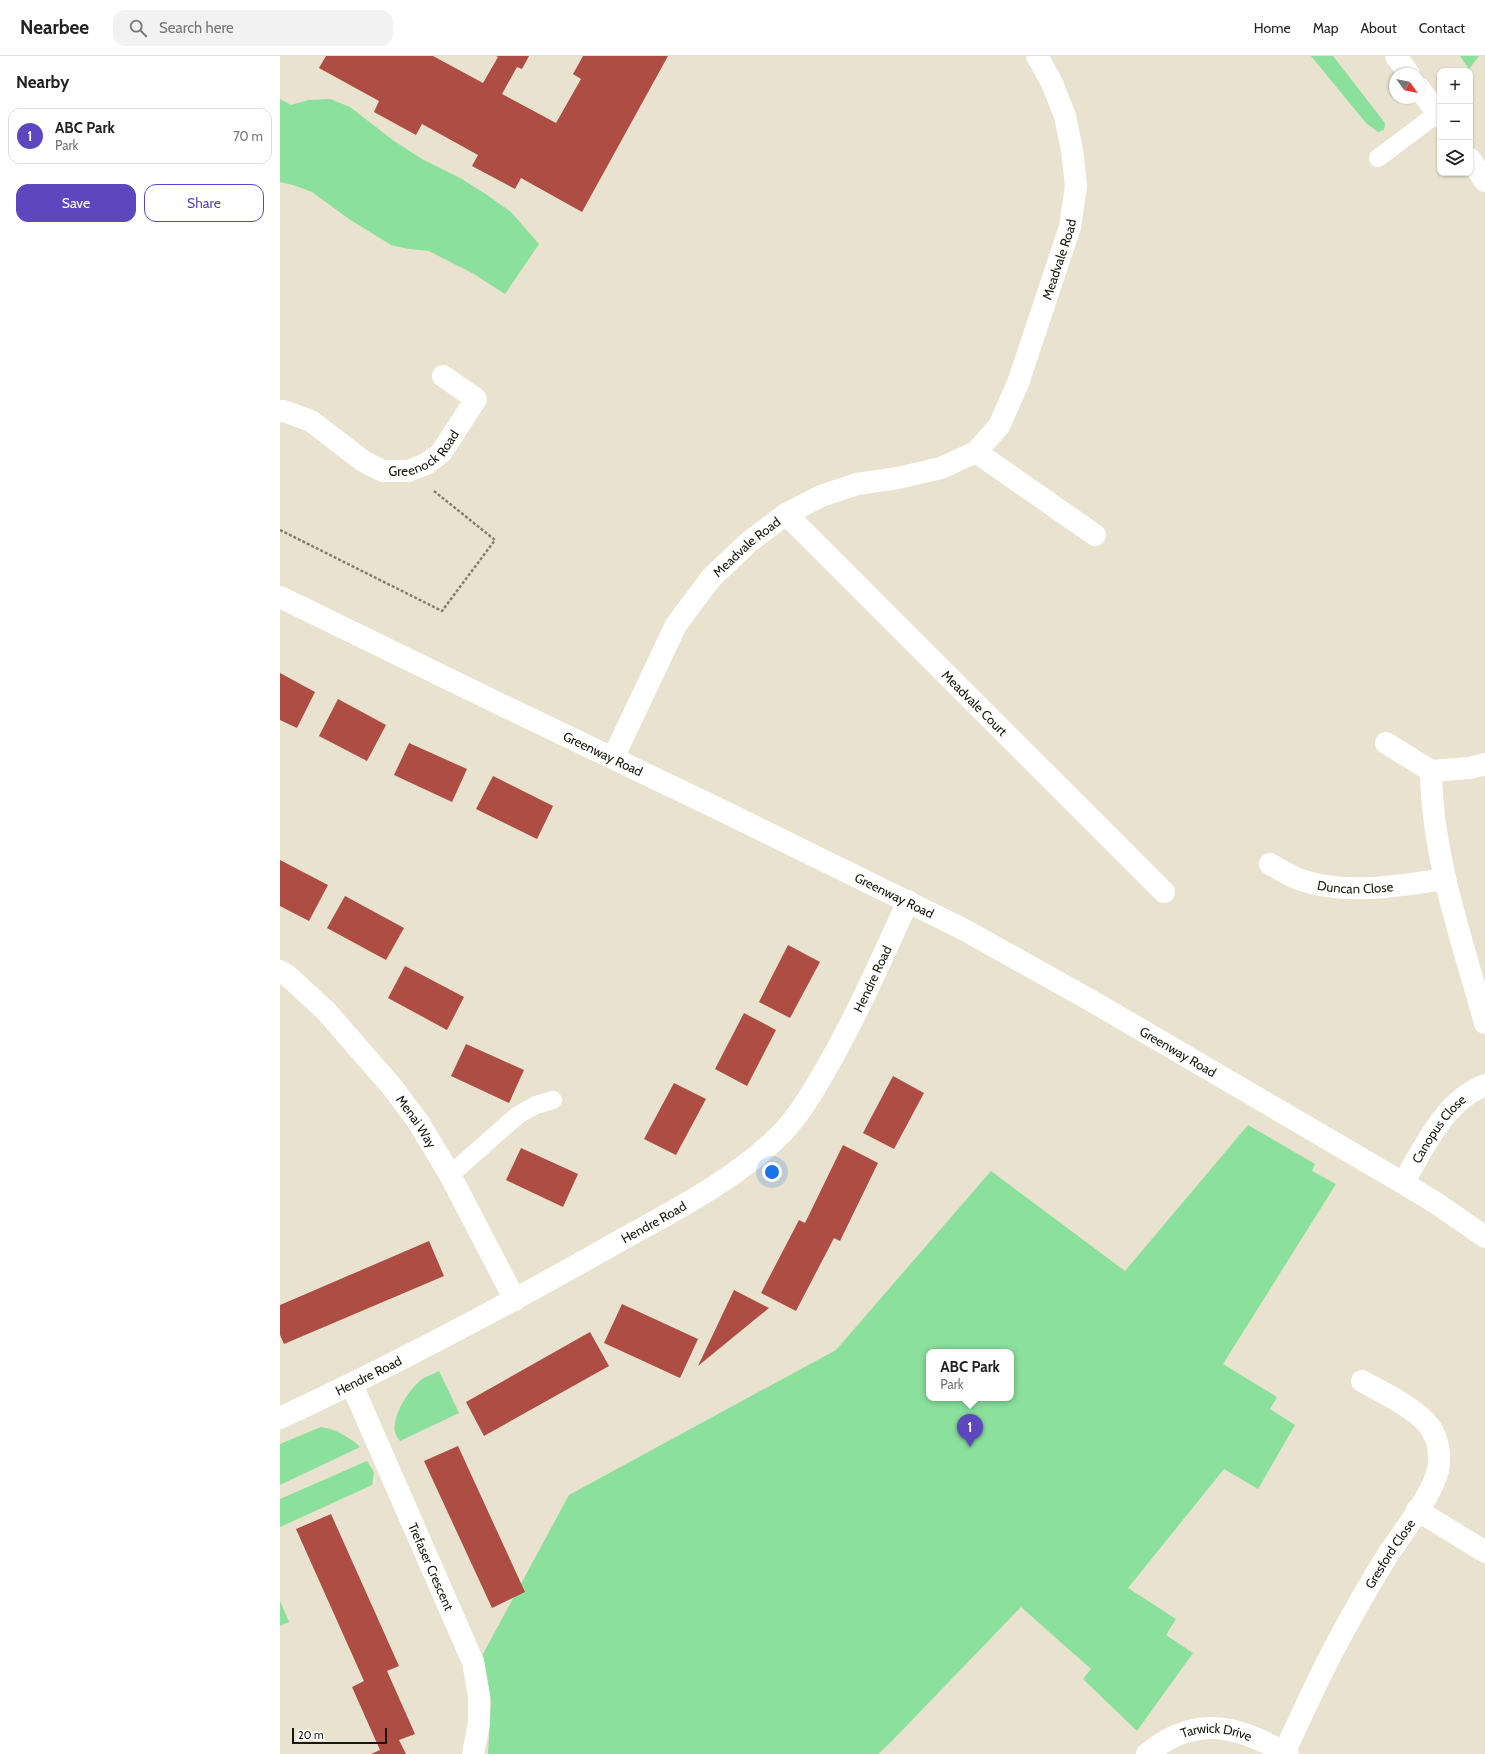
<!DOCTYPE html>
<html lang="en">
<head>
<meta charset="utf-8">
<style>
  body { margin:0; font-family:Cabin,sans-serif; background:#f2f2f2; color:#222 }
  .controls { position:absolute; right:12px; top:12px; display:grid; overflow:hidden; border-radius:8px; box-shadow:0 1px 3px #0004 }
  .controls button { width:36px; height:36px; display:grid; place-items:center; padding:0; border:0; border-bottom:1px solid #e0e0e0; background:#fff; color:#222; font:20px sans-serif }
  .compass { position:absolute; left:1109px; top:12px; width:36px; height:36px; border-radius:50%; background:#fff; box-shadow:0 1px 3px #0004; rotate:123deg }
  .scale { position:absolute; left:12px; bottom:10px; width:95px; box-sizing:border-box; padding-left:4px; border:2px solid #18160f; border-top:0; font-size:11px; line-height:14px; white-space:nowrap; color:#18160f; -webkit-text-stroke:3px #fff; paint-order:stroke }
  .you { position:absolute; left:492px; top:1116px; width:14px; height:14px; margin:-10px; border:3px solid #fff; border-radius:50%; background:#1a73e8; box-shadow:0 0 0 6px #1a73e833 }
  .badge { display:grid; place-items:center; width:26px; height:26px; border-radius:50%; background:#5d47bf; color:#fff; font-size:13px; font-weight:700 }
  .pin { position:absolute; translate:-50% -33px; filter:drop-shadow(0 1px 2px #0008) }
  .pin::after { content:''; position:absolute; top:21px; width:14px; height:12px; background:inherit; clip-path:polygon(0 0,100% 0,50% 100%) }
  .popup { position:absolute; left:646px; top:1293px; width:88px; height:52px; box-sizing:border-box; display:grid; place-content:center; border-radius:8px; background:#fff; filter:drop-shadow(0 1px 3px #0005); font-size:13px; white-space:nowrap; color:#767676 }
  .popup b { font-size:15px; color:#222 }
  .popup::after { content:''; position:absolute; left:50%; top:100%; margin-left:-8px; border:8px solid transparent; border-top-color:#fff }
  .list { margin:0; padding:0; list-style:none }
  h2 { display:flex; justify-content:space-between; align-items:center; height:52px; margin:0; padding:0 16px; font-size:17px }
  h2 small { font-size:13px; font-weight:400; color:#767676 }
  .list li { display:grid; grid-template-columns:26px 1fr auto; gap:12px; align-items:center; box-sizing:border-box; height:56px; margin:0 8px 8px; padding:0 8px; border:1px solid #e0e0e0; border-radius:12px }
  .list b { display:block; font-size:15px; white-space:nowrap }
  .list p { margin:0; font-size:13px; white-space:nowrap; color:#767676 }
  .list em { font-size:13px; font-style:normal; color:#767676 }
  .actions { display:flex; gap:8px; padding:12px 16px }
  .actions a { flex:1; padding:9px 0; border:1px solid #5d47bf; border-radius:12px; text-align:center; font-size:14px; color:#5d47bf }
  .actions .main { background:#5d47bf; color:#fff }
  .icon { flex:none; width:22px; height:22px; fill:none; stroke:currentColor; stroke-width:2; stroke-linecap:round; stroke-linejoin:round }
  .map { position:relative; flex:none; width:1205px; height:1698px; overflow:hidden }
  header { display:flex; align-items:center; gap:24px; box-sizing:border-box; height:56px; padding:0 20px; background:#fff; border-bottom:1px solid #e0e0e0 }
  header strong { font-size:19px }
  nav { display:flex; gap:22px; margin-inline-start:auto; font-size:14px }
  .search { width:280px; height:36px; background:#f2f2f2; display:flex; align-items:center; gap:10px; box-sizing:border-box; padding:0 14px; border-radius:12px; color:#767676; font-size:15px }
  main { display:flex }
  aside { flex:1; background:#fff }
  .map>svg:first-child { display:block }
</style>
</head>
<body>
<header>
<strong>Nearbee</strong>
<div class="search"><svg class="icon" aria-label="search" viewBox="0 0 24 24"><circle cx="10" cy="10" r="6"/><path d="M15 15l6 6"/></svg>Search here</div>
<nav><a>Home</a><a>Map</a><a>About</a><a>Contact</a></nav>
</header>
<main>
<aside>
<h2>Nearby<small></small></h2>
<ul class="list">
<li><span class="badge">1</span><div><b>ABC Park</b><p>Park</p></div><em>70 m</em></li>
</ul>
<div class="actions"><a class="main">Save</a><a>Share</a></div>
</aside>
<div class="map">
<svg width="1205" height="1698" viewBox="0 0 1205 1698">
  <rect width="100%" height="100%" fill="#e8e2ce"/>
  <g fill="#8be09c" fill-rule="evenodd">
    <path d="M1031 0H1053L1105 67 1104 74 1098 76 1086 67Z"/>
    <path d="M1180 0H1199L1189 13Z"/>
    <path d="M0 43 11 49 29 44 50 43 70 51 114 85 142 103 182 123 207 139 231 156 259 188 225 238 194 218 149 195 129 193 111 189 69 163 32 136 13 129 0 126Z"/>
    <path d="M968 1069 1035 1108 1032 1115 1056 1128 943 1308 997 1341 990 1353 1015 1369 978 1433 944 1413 848 1532 896 1563 886 1579 913 1597 857 1675 803 1623 811 1613 741 1551 610 1687 598 1698H208L211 1645 203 1598 289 1439 556 1294 711 1115 845 1215ZM649 1296H731V1342H649Z"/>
    <path d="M159 1315 179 1357 120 1385C116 1380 113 1374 115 1368 117 1352 130 1333 142 1323 147 1320 154 1318 159 1315Z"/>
    <path d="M41 1371C57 1374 68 1380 80 1391L0 1429V1388Z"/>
    <path d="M87 1405 94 1416 92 1429 0 1471V1443Z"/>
    <path d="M0 1545 9 1566 0 1570Z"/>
  </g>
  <g fill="#ad4d44">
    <path d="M46 0H153L203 27 218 1 216 0H249L242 13 237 11 222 38 276 67 301 23 293 18 303 0H388L302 156 241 122 235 133 192 110 198 99 142 68 136 79 94 56 99 45 39 12Z"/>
    <path d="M0 617 35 636 17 672 0 664Z"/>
    <path d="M58 643 106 669 87 705 39 680Z"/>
    <path d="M129 687 187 713 172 746 114 719Z"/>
    <path d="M213 720 273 750 257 783 196 753Z"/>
    <path d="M0 804 48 829 29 865 0 850Z"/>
    <path d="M65 840 124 872 106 904 47 872Z"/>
    <path d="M508 889 540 906 510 962 479 946Z"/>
    <path d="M125 910 184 941 167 974 108 942Z"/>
    <path d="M464 957 496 974 467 1030 435 1013Z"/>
    <path d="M186 988 244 1014 229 1047 171 1020Z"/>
    <path d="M613 1020 644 1037 614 1093 583 1077Z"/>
    <path d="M394 1027 426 1043 396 1099 364 1083Z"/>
    <path d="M563 1089 598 1107 560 1185 554 1182 516 1255 481 1237 519 1164 525 1167Z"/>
    <path d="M241 1092 298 1118 283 1151 226 1124Z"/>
    <path d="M149 1185 164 1220 4 1288 0 1279V1249Z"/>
    <path d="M454 1234 489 1252 418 1310Z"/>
    <path d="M342 1248 418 1283 400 1322 324 1287Z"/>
    <path d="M310 1276 329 1310 204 1380 186 1346Z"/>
    <path d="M178 1390 245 1536 212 1552 144 1405Z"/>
    <path d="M51 1458 119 1610 107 1615 135 1678 119 1684 126 1698H91L100 1694 72 1631 84 1625 16 1473Z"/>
  </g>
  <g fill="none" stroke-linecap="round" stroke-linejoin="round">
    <path stroke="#827e70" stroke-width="2.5" stroke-dasharray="3 2" stroke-linecap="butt" d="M0 474 162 555 215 484 154 435"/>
    <g stroke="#fff" stroke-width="18">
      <path d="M1098 102 1158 57"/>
      <path d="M170 1119 238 1059 256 1049 273 1044"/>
    </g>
    <g stroke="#fff" stroke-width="22">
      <path id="s1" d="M0 355H4L31 365 83 405 103 415H128L146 408 161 397 196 343 163 320"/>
      <path d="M696 396 815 479"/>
      <path id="s2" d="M506 458 884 836"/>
      <path d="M1106 687 1151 715C1152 801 1182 884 1205 967"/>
      <path id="s3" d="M333 702 396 569 431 522 469 486 506 458 541 440 577 428 618 422 661 412 696 396 719 370 738 327 790 171 796 130 792 94 785 60 772 27 757 0"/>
      <path d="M1151 715 1190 712 1205 708"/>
      <path id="s4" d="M990 808C999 813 1008 819 1018 823 1065 840 1117 830 1165 823"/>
      <path id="s5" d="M0 915 8 920 46 955 113 1032 139 1067 170 1119 235 1244"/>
      <path id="s6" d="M1123 1127C1144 1092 1164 1045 1205 1029"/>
      <path id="s7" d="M72 1329 193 1606 199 1640V1667L193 1698"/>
      <path id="s8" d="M0 1362C114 1309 225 1250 334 1188 393 1155 456 1124 503 1076 520 1058 534 1034 546 1013 577 959 602 902 628 845"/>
      <path d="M1137 1454 1205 1496"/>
      <path id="s9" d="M1004 1696C1015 1675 1024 1653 1034 1633 1054 1590 1078 1548 1102 1508 1118 1481 1151 1443 1158 1414 1160 1403 1159 1389 1154 1378 1145 1356 1103 1337 1082 1325"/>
      <path id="s10" d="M867 1698C873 1693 880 1688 887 1684 931 1659 968 1677 1008 1698"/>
    </g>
    <g stroke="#fff" stroke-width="22">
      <path d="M1116 0 1129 18"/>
      <path d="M1139 32 1160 61"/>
      <path d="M1190 103 1205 125"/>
      <path id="s11" d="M0 541 226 651 445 756 683 873 817 948 1123 1127 1156 1147 1205 1181"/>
    </g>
  </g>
  <g text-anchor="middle" stroke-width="3" stroke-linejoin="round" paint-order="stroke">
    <g font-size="13" fill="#18160f" stroke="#fff">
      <text dy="5" stroke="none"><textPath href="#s3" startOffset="718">Meadvale Road</textPath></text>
      <text dy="5" stroke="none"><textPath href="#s1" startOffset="168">Greenock Road</textPath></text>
      <text dy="5" stroke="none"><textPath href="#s3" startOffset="253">Meadvale Road</textPath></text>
      <text dy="5" stroke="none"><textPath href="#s2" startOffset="267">Meadvale Court</textPath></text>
      <text dy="5" stroke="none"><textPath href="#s11" startOffset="359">Greenway Road</textPath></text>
      <text dy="5" stroke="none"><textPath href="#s4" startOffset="90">Duncan Close</textPath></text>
      <text dy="5" stroke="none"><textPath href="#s11" startOffset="683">Greenway Road</textPath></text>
      <text dy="5" stroke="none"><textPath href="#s8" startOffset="758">Hendre Road</textPath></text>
      <text dy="5" stroke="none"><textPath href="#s11" startOffset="1007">Greenway Road</textPath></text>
      <text dy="5" stroke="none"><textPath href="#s5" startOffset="204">Menai Way</textPath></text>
      <text dy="5" stroke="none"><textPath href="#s6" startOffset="65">Canopus Close</textPath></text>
      <text dy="5" stroke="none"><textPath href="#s8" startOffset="422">Hendre Road</textPath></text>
      <text dy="5" stroke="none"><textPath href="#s8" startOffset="98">Hendre Road</textPath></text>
      <text dy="5" stroke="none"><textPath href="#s9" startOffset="225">Gresford Close</textPath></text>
      <text dy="5" stroke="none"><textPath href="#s7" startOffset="198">Trefaser Crescent</textPath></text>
      <text dy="5" stroke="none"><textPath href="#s10" startOffset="76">Tarwick Drive</textPath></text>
    </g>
  </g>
</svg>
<div class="controls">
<button>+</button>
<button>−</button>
<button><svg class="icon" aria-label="layers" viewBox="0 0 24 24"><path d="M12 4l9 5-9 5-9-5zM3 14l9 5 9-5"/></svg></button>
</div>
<svg class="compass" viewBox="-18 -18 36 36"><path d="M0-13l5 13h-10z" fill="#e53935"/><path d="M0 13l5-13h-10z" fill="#767676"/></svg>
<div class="scale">20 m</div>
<div class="you"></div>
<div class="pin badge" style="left:690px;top:1391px">1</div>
<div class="popup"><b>ABC Park</b>Park</div>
</div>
</main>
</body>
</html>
